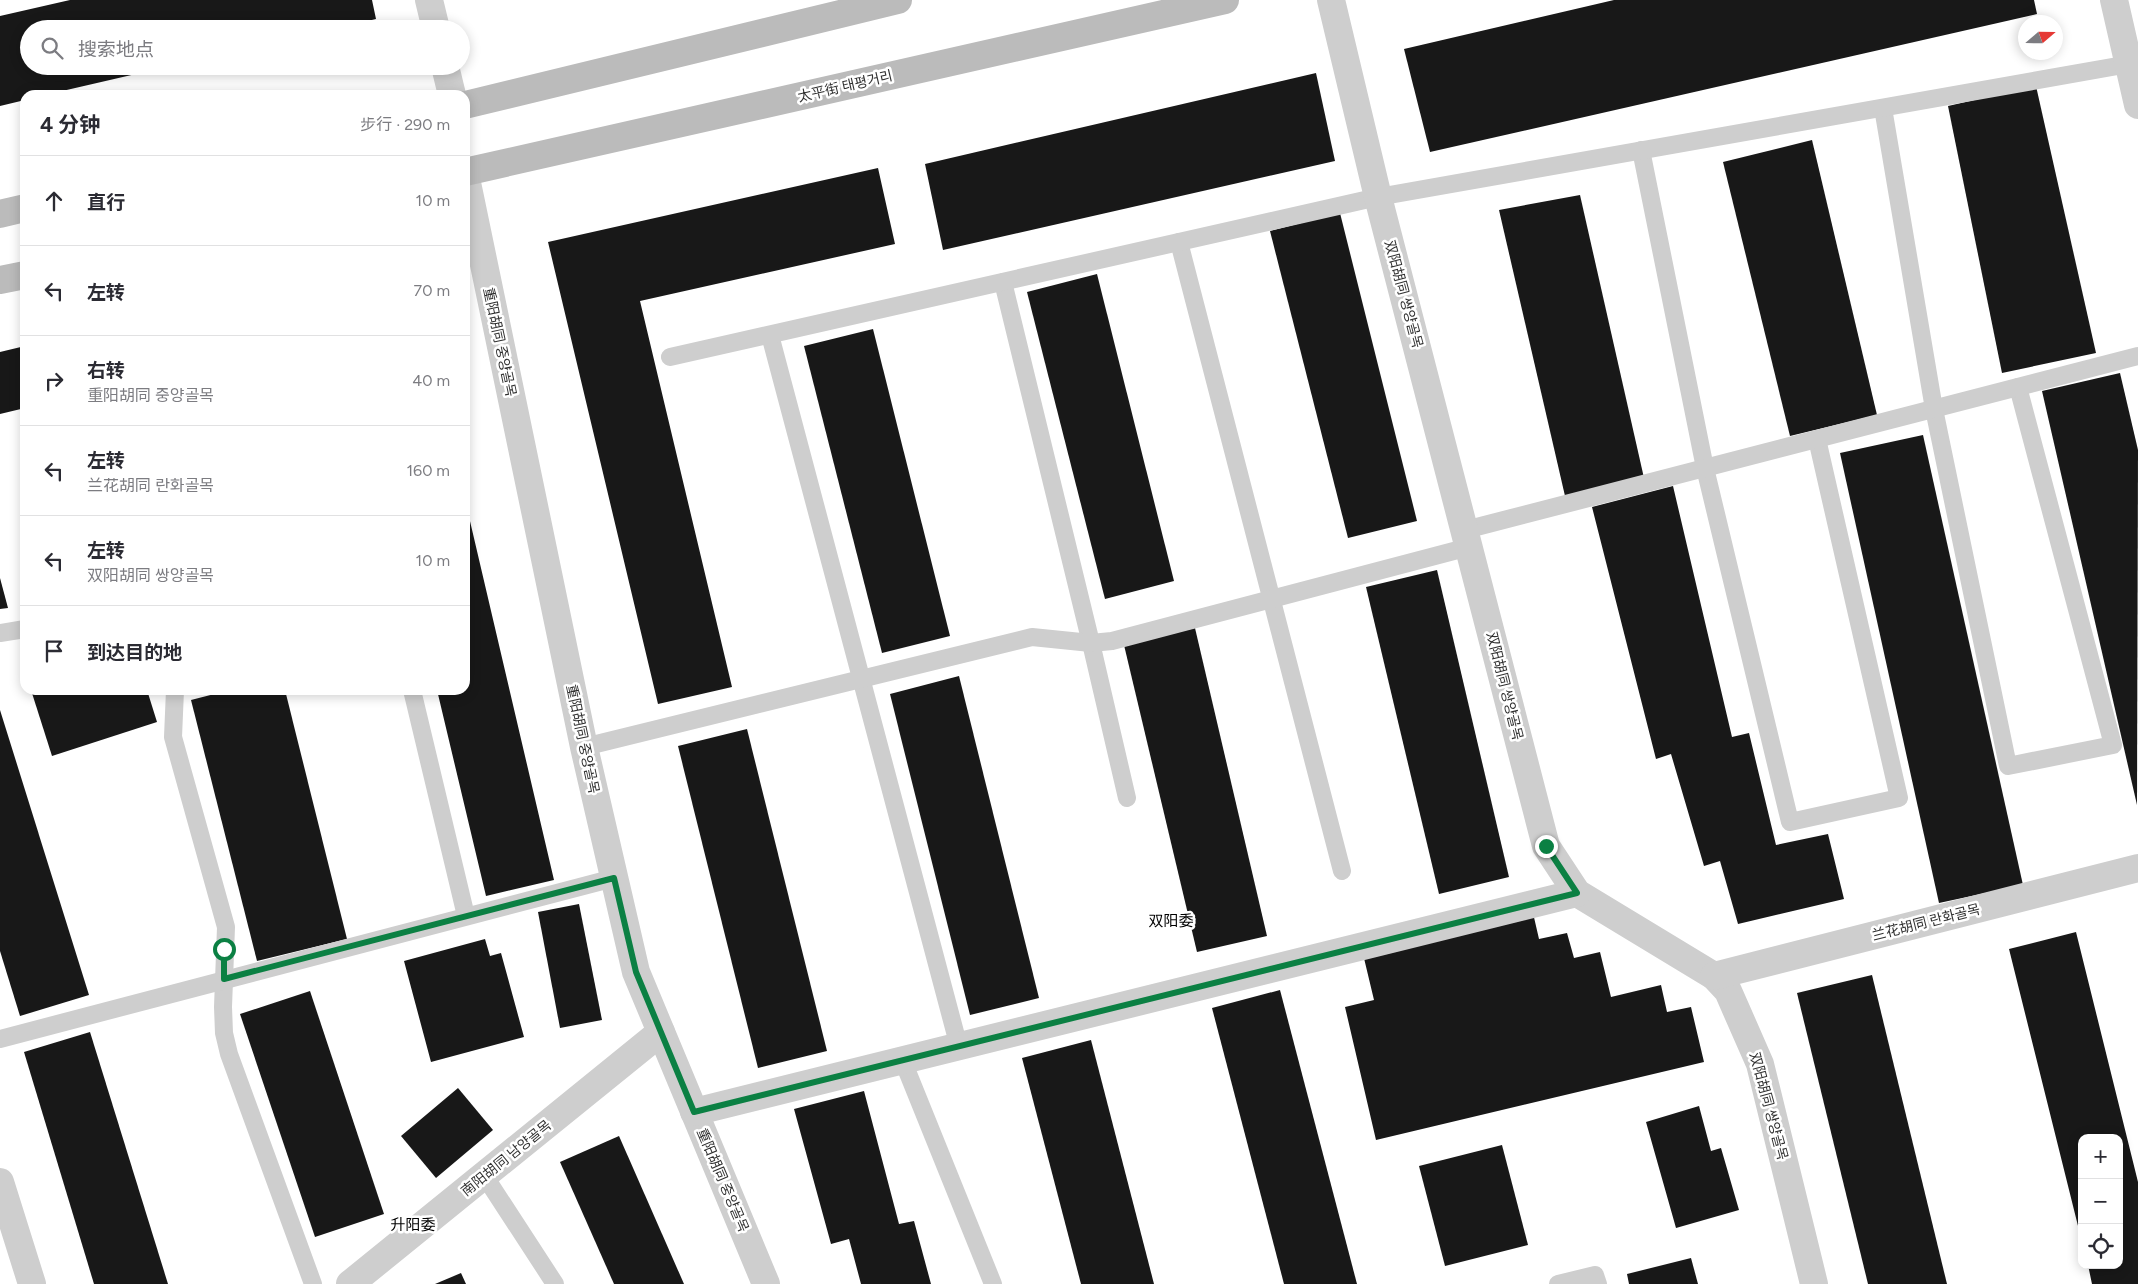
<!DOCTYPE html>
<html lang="zh">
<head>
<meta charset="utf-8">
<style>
  body { margin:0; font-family:Figtree,"Noto Sans SC","Noto Sans KR",sans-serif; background:#f2f2f3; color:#2b2b33 }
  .controls { position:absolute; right:15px; bottom:15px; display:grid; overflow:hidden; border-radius:10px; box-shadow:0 2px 12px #0003 }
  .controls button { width:45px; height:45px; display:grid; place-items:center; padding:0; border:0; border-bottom:1px solid #e1e1e2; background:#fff; color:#2b2b33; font:25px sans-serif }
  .compass { position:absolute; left:2018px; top:15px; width:45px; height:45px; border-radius:50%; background:#fff; box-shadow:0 2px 12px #0003; rotate:70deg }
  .stop { position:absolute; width:15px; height:15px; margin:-11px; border:4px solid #0b8043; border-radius:50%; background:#fff }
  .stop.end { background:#0b8043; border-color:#fff; box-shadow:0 1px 5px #0008 }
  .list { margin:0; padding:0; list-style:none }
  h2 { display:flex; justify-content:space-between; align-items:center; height:65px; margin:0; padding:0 20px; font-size:21px }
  h2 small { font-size:16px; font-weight:400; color:#7c7c81 }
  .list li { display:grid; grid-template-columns:32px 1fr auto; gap:15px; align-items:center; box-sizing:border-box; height:90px; padding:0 20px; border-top:1px solid #e1e1e2 }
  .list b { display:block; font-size:19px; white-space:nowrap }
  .list p { margin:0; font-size:16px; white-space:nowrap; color:#7c7c81 }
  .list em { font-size:16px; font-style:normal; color:#7c7c81 }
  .icon { flex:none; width:28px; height:28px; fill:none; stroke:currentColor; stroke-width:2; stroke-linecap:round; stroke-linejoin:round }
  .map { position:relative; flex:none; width:2138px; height:1284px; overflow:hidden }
  .search { position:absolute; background:#fff; box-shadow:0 2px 12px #0003; left:20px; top:20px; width:450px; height:55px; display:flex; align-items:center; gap:12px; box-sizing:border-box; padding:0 18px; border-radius:28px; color:#7c7c81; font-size:19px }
  .panel { position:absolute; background:#fff; box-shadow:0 2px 12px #0003; left:20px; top:90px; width:450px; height:605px; border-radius:15px }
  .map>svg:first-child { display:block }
</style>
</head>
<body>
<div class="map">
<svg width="2138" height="1284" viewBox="0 0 2138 1284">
  <rect width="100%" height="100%" fill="#fff"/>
  <g fill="#181818">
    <path d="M70 0H372L376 19 334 29H29V66L166 67 45 95H25V100L0 106V16Z"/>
    <path d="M1614 0H2034L2037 14 1430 152 1404 49Z"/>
    <path d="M1316 73 1335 161 943 250 925 164Z"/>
    <path d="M2036 86 2096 353 2002 373 1948 106Z"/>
    <path d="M1812 140 1877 415 1790 436 1723 162Z"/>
    <path d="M878 168 895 244 640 301 732 687 658 704 548 242Z"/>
    <path d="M1580 195 1644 478 1565 496 1499 210Z"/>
    <path d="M1340 213 1417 521 1348 538 1270 231Z"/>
    <path d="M1097 274 1174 581 1105 599 1027 292Z"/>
    <path d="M873 329 950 636 882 653 804 346Z"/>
    <path d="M25 346V408L0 414V352Z"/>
    <path d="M2120 373 2138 450 2137 805 2042 391Z"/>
    <path d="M1923 435 2023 885 1939 903 1840 453Z"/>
    <path d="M1673 486 1732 737 1749 733 1776 845 1828 834 1844 899 1738 924 1720 861 1704 866 1671 754 1656 759 1592 507Z"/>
    <path d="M466 504 554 880 486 896 437 690H465Z"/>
    <path d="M1437 570 1509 877 1439 894 1366 587Z"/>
    <path d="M0 578 8 608 0 609Z"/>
    <path d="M1195 628 1267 936 1197 952 1124 645Z"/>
    <path d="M959 676 1039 998 970 1015 890 694Z"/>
    <path d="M31 690H147L157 722 52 756Z"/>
    <path d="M230 690H285L347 939 257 961 191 700Z"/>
    <path d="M0 710 89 995 20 1016 0 951Z"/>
    <path d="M747 729 827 1051 758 1068 678 746Z"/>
    <path d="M579 904 602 1020 560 1028 538 912Z"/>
    <path d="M1533 913 1539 939 1567 933 1574 958 1600 952 1611 997 1661 985 1667 1012 1691 1007 1704 1062 1376 1140 1345 1007 1374 1000 1363 954Z"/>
    <path d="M2076 932 2138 1182V1284H2092L2088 1265H2119V1138H2082L2081 1238 2009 949Z"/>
    <path d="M485 939 490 956 501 953 524 1037 431 1062 404 961Z"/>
    <path d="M1872 975 1947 1284H1868L1797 993Z"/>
    <path d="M1280 990 1357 1284H1284L1212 1008Z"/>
    <path d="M310 991 384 1214 315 1237 240 1014Z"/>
    <path d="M90 1032 168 1284H94L24 1052Z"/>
    <path d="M1091 1040 1154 1284H1081L1022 1058Z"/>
    <path d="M458 1088 493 1130 436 1178 401 1136Z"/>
    <path d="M864 1091 899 1224 914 1221 931 1284H861L849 1239 831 1244 794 1109Z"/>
    <path d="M1699 1106 1711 1151 1721 1148 1739 1210 1676 1228 1646 1122Z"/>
    <path d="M619 1136 684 1284H614L560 1162Z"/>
    <path d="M1502 1145 1528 1245 1445 1266 1419 1166Z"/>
    <path d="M1691 1258 1698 1284H1629L1627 1274Z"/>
    <path d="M461 1273 466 1284H435Z"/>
  </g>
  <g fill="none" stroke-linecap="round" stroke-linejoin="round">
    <g stroke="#cecece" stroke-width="18">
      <path d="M1883 108 1934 409 2008 766 2113 745 2018 387"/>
      <path d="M1641 150 1705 468 1790 822 1899 798 1817 439"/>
      <path d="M1179 242 1342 871"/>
      <path d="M1003 282 1091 643 1127 798"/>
      <path d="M770 335 959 1047"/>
      <path d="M670 357 1378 197 2129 64"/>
      <path d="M1465 530 2138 356"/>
      <path d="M0 633 25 629"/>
      <path d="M175 690 173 737 226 927 223 1007 224 1033 229 1054 313 1284"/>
      <path d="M412 690 466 916"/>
      <path d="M584 747 1032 637 1091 643 1112 641 1469 547"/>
      <path d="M0 1039 614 878"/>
      <path d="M903 1061 993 1284"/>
      <path d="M484 1175 555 1284"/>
      <path d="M1558 1284 1595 1275 1598 1284"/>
    </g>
    <g stroke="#cecece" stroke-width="28">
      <path d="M429 0 436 29"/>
      <path d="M1331 0 1378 197 1546 846 1577 893 1714 976 1728 991 1760 1064 1814 1284"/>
      <path d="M2114 0 2138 105"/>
      <path d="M445 66 452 95"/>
      <path d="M465 173 584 747 636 972 766 1284"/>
      <path d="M1714 976 2138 868"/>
      <path d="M694 1112 1577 893"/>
      <path d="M0 1182 32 1284"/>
      <path d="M350 1284 661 1032"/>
    </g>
    <g stroke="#bbb" stroke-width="28">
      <path d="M465 105 898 0"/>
      <path d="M465 172 1225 0"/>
      <path d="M0 214 25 208"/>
      <path d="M0 280 25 275"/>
    </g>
  </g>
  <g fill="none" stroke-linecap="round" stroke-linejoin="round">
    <path stroke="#0b8043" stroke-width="6" d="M224 949V979L614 878 636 972 694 1112 1577 893 1546 846"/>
  </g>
  <g text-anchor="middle" stroke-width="5" stroke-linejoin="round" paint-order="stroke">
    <g font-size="14" fill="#313131" stroke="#fff">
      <text transform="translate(845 86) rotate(-13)" y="5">太平街 태평거리</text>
      <text transform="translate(1404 294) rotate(75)" y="5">双阳胡同 쌍양골목</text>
      <text transform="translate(500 342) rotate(78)" y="5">重阳胡同 중양골목</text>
      <text transform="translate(1505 686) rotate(76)" y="5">双阳胡同 쌍양골목</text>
      <text transform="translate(583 739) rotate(78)" y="5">重阳胡同 중양골목</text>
      <text transform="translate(1926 922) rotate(-14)" y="5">兰花胡同 란화골목</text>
      <text transform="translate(1769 1106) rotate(75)" y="5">双阳胡同 쌍양골목</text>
      <text transform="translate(506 1158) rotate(-39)" y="5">南阳胡同 남양골목</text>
      <text transform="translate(723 1180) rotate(67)" y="5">重阳胡同 중양골목</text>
    </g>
    <g font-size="15" fill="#000" stroke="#fff">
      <text x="1171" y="926">双阳委</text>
      <text x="413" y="1230">升阳委</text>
    </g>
  </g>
</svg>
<div class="controls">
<button>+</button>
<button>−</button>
<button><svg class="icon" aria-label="locate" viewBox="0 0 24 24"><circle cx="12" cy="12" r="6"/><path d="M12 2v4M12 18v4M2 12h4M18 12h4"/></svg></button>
</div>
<svg class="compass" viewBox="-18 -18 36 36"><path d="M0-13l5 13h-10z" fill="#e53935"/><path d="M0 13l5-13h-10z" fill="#7c7c81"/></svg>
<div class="stop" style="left:224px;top:949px"></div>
<div class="stop end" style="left:1546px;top:846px"></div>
<div class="search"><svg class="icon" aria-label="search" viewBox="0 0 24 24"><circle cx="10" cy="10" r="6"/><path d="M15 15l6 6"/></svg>搜索地点</div>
<section class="panel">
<h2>4 分钟<small>步行 · 290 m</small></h2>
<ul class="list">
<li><svg class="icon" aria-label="ahead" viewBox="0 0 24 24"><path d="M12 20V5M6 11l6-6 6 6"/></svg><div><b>直行</b></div><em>10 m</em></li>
<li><svg class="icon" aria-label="left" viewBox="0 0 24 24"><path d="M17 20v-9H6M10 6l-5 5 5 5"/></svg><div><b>左转</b></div><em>70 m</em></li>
<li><svg class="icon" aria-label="right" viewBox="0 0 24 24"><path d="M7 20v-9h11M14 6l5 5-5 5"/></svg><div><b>右转</b><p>重阳胡同 중양골목</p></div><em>40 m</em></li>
<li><svg class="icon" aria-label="left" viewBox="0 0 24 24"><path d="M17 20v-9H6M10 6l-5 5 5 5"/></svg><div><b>左转</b><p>兰花胡同 란화골목</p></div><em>160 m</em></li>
<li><svg class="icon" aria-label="left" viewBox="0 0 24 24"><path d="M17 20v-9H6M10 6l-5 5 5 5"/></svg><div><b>左转</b><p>双阳胡同 쌍양골목</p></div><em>10 m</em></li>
<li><svg class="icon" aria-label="arrive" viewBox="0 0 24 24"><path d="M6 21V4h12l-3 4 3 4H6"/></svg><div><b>到达目的地</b></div></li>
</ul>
</section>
</div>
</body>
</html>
